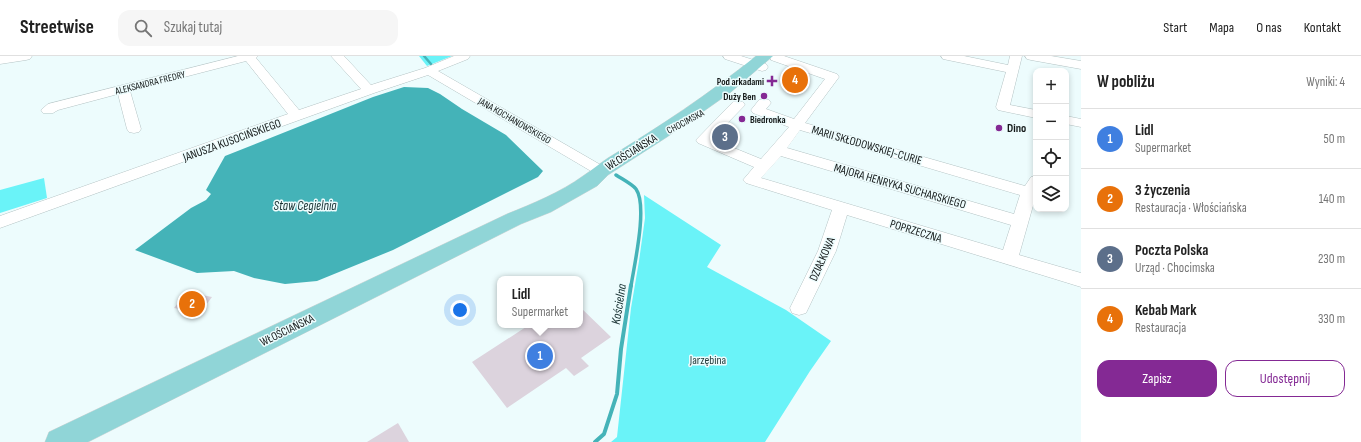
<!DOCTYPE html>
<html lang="pl">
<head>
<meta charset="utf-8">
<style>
  body { margin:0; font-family:"Sofia Sans Condensed",sans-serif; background:#f6f6f6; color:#222 }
  .controls { position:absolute; right:12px; top:12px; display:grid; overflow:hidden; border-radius:8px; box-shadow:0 2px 6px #0003 }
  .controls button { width:36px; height:36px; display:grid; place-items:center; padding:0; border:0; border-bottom:1px solid #e0e0e0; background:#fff; color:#222; font:20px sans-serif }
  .you { position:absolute; left:460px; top:254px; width:14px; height:14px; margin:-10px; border:3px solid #fff; border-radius:50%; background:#1a73e8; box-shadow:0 0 0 6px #1a73e833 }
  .badge { display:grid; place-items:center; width:26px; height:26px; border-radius:50%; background:#842994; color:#fff; font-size:13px; font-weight:700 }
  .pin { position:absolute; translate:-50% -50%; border:2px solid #fff; box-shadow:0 1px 4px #0006 }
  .popup { position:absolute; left:497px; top:220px; width:86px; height:52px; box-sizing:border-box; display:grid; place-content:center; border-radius:8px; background:#fff; filter:drop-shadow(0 1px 3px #0005); font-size:13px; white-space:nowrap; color:#767676 }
  .popup b { font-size:15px; color:#222 }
  .popup::after { content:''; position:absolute; left:50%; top:100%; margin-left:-8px; border:8px solid transparent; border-top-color:#fff }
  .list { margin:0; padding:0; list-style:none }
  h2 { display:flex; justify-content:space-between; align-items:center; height:52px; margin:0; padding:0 16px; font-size:17px }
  h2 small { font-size:13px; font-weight:400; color:#767676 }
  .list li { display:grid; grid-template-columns:26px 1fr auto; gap:12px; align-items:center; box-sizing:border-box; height:60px; padding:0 16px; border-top:1px solid #e0e0e0 }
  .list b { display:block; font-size:15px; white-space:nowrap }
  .list p { margin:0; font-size:13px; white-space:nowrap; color:#767676 }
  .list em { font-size:13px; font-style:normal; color:#767676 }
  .actions { display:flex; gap:8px; padding:12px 16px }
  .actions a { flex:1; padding:9px 0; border:1px solid #842994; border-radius:12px; text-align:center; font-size:14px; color:#842994 }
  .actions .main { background:#842994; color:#fff }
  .icon { flex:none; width:22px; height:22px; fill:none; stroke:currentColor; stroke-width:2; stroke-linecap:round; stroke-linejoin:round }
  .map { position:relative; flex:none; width:1081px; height:386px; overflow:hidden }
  header { display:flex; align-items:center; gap:24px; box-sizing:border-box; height:56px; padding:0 20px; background:#fff; border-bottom:1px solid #e0e0e0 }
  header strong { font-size:19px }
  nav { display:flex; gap:22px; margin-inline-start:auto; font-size:14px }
  .search { width:280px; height:36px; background:#f6f6f6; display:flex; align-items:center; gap:10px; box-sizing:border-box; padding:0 14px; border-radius:12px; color:#767676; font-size:15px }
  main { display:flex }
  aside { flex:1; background:#fff }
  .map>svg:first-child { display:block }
</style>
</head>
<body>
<header>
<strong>Streetwise</strong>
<div class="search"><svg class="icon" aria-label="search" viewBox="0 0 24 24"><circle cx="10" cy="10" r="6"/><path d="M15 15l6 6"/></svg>Szukaj tutaj</div>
<nav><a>Start</a><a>Mapa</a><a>O nas</a><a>Kontakt</a></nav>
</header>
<main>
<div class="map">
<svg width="1081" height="386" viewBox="0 0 1081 386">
  <rect width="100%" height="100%" fill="#edfcfd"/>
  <g fill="#6af3f8">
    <path d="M419 0H452L427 10Z"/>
    <path d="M44 122 47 142 0 157V134Z"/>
    <path d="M644 139 721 189 707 211 786 254 831 285 810 315 765 386H611L617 381 631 252 639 205 645 162Z"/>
  </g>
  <path fill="#44b3b8" d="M404 31 428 32 440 38 462 53 506 79 543 115 538 121 393 194 317 225 285 228 254 222 234 215 197 217 135 194 191 152 206 144 211 138 206 134 225 100 373 41Z"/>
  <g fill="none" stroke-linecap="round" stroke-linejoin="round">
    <path stroke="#44b3b8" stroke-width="2.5" d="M424 0 431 8"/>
    <path stroke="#44b3b8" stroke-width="3.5" d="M616 119C622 123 632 128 636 133 648 150 634 210 631 230"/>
    <path stroke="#44b3b8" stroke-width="4" d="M595 386 604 378 617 338 621 293 631 229"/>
  </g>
  <g fill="#dcd3dd">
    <path d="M187 236 212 241 200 257 174 252Z"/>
    <path d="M580 251 611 281 581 302 589 310 574 320 566 312 507 352 472 306 529 269H580Z"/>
    <path d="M398 367 409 386H367Z"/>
  </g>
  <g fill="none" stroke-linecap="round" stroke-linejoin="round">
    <g stroke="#b4c3c4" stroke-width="1">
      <g id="minor">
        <path d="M0 0H32L30 3 26 4 0 8Z"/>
        <path d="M238 0H258L256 2 299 54 361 33 331 0H344L371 29 425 12 454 0H470L468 3 438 15 606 112 608 115 606 118 601 120 596 118 428 19 374 37 0 172V160L288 58 246 5 130 35 141 73 139 76 134 77 129 76 127 73 118 38 58 54 53 57H43L41 54 48 48Z"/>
        <path d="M723 0H741L766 8 768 11 766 14 762 15 725 3Z"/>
        <path d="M770 0H784L837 18 839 21 805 67 1025 130 1031 121 1036 120V139L1019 199 1081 217V231L847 159 836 195 806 257 799 259 792 257 790 252 818 195 832 154 746 127 743 124 754 111 698 87 696 84 733 46H743L745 49 712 83 761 103 789 71 753 57 751 54 759 44H769L771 47 766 53 794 63 825 23 771 4ZM800 74 1020 139 1014 158 787 92ZM781 100 1011 169 1003 194 761 122Z"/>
        <path d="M941 0H964L1008 9 1010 0H1022L1010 49 1036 54V62L998 54 996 51 1006 16 943 3Z"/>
        <path d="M1025 0H1051L1081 5V13L1031 4 1027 3Z"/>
        <path d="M1066 60 1081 63V71L1066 68Z"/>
      </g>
    </g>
    <g stroke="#d5d6d6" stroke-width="1">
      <path id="major" d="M756 0H773L731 36 667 81 608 119 597 130 551 156 521 168 88 386H45L49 376 507 158C532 148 561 136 583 120 592 114 599 108 608 102 659 71 709 38 756 0Z"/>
    </g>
    <use href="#minor" fill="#fff" fill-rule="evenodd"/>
    <use href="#major" fill="#90d5d7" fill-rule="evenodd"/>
  </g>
  <g fill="#842994" stroke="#edfcfd" stroke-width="1.5">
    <path d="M770 19h4v4h4v4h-4v4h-4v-4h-4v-4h4z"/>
    <circle cx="764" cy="40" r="4"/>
    <circle cx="742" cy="63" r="4"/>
    <circle cx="999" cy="72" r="4"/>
  </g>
  <g text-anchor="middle" stroke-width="3" stroke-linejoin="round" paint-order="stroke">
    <g font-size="10" font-weight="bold" fill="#141919" stroke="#edfcfd" text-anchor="end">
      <text x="764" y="29">Pod arkadami</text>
      <text x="756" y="44">Duży Ben</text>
      <text x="750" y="67" text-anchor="start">Biedronka</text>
    </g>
    <g font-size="10" fill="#141919" stroke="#edfcfd">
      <text transform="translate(150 26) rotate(-14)" y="4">ALEKSANDRA FREDRY</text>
      <text transform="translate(515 64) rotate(30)" y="4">JANA KOCHANOWSKIEGO</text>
      <text transform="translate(685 65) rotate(-28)" y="4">CHOCIMSKA</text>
    </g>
    <g font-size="12" font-weight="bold" fill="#141919" stroke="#edfcfd" text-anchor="start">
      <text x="1007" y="76">Dino</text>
    </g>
    <g font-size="12" fill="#141919" stroke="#edfcfd">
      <text transform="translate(232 84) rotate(-20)" y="4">JANUSZA KUSOCIŃSKIEGO</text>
      <text transform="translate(867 89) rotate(16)" y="4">MARII SKŁODOWSKIEJ-CURIE</text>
      <text transform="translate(631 96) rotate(-32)" y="4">WŁOŚCIAŃSKA</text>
      <text transform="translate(900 130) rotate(16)" y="4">MAJORA HENRYKA SUCHARSKIEGO</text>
      <text transform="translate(916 175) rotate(17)" y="4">POPRZECZNA</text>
      <text transform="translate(822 203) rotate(-66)" y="4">DZIAŁKOWA</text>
      <text transform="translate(287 274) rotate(-26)" y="4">WŁOŚCIAŃSKA</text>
    </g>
    <g font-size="12" fill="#233c3d" stroke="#edfcfd">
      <text x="708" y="308">Jarzębina</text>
    </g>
    <g font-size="13" font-style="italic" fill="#183132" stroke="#edfcfd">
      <text x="305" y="154">Staw Cegielnia</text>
      <text transform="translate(618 248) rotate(-81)" y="5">Kościelna</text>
    </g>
  </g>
</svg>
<div class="controls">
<button>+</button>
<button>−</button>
<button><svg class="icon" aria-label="locate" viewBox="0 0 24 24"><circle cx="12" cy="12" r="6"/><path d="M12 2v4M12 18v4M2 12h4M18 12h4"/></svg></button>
<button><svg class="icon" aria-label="layers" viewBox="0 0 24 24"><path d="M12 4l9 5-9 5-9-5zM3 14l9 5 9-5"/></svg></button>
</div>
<div class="you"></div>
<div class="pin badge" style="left:540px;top:300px;background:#3f7fe0">1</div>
<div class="popup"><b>Lidl</b>Supermarket</div>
<div class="pin badge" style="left:192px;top:248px;background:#e8710a">2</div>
<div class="pin badge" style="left:725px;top:81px;background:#5c6f8a">3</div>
<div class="pin badge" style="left:795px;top:24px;background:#e8710a">4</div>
</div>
<aside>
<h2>W pobliżu<small>Wyniki: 4</small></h2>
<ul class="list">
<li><span class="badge" style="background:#3f7fe0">1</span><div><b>Lidl</b><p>Supermarket</p></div><em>50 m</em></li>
<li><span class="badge" style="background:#e8710a">2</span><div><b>3 życzenia</b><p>Restauracja · Włościańska</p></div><em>140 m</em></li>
<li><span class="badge" style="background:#5c6f8a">3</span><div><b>Poczta Polska</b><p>Urząd · Chocimska</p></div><em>230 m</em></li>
<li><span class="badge" style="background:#e8710a">4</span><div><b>Kebab Mark</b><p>Restauracja</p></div><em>330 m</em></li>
</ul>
<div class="actions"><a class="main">Zapisz</a><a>Udostępnij</a></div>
</aside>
</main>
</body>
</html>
